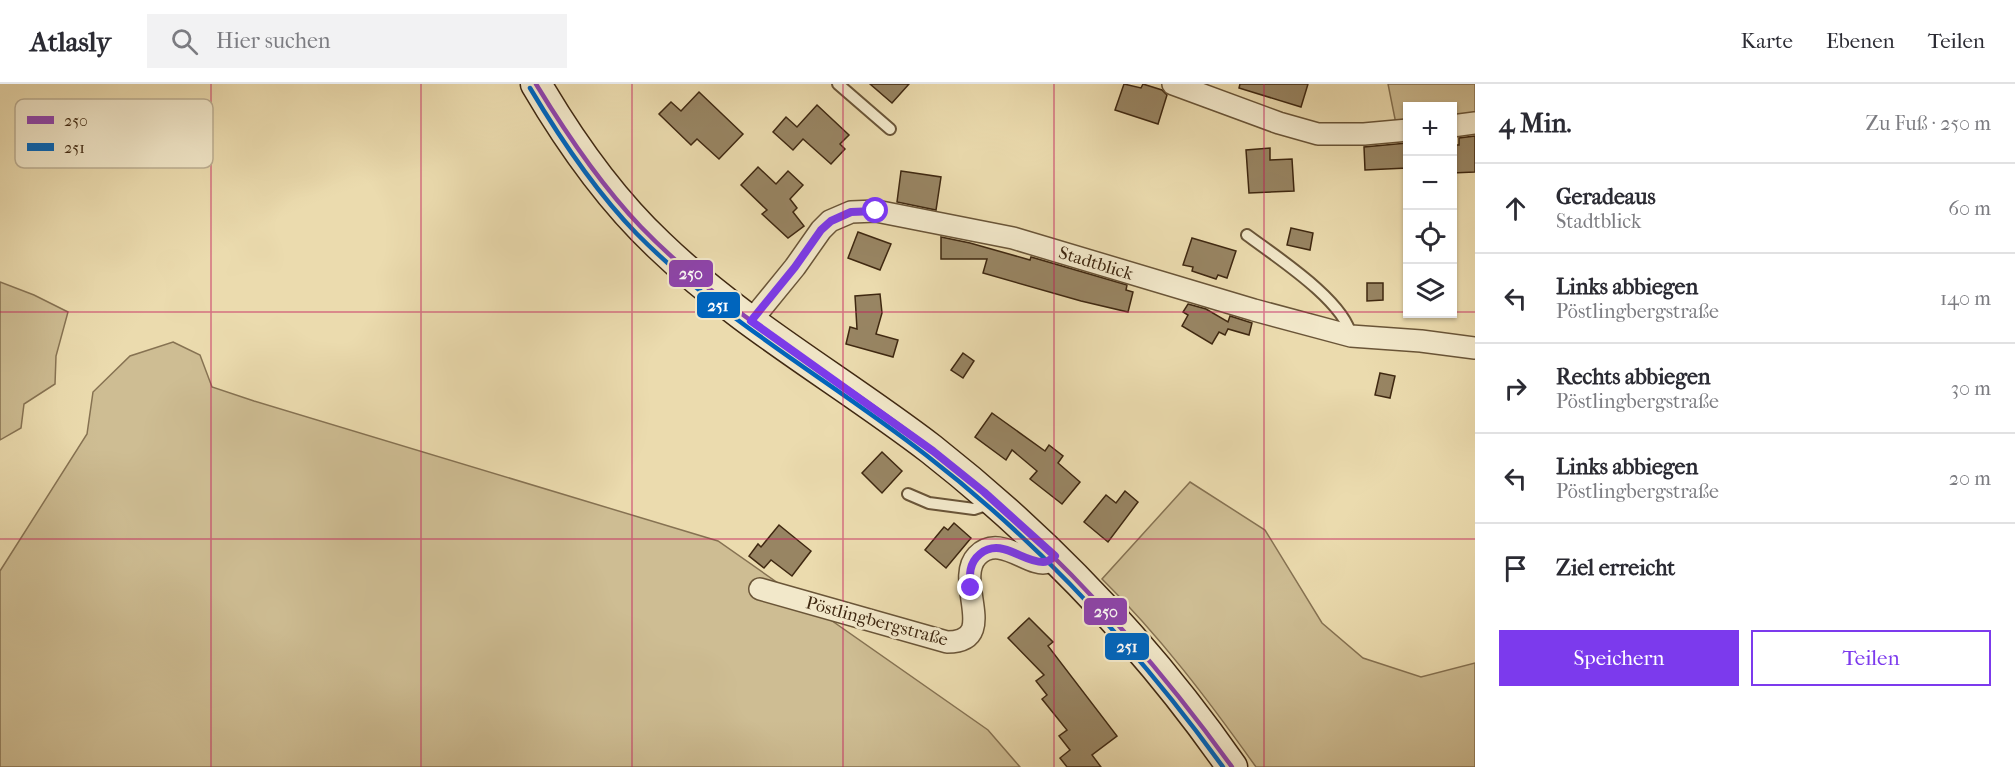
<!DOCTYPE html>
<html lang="de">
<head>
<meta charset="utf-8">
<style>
  body { margin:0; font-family:"IM FELL French Canon",serif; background:#f2f2f3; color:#2b2b33 }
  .controls { position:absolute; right:18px; top:18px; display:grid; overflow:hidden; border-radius:0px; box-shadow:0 2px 4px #0004 }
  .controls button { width:54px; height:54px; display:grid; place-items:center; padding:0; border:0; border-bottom:2px solid #e1e1e2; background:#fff; color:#2b2b33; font:30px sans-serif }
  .stop { position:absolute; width:18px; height:18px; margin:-14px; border:4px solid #7c3aed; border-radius:50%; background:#fff }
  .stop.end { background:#7c3aed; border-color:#fff; box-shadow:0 2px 6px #0008 }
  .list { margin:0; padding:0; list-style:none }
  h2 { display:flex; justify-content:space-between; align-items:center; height:78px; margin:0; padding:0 24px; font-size:26px }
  h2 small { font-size:20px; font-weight:400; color:#7c7c81 }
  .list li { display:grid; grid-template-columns:39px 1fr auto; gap:18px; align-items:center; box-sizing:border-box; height:90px; padding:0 24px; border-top:2px solid #e1e1e2 }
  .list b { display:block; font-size:22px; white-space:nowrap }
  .list p { margin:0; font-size:20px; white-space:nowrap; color:#7c7c81 }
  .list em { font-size:20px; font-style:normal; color:#7c7c81 }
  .actions { display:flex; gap:12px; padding:18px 24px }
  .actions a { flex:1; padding:14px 0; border:2px solid #7c3aed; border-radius:0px; text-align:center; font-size:21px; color:#7c3aed }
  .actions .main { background:#7c3aed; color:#fff }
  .icon { flex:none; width:33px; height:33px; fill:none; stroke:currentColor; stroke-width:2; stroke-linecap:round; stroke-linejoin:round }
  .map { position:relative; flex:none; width:1475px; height:683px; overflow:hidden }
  header { display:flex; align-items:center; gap:36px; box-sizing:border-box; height:84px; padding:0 30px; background:#fff; border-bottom:2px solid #e1e1e2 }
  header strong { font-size:28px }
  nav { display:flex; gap:33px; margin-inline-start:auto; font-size:21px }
  .search { width:420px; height:54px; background:#f2f2f3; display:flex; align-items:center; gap:15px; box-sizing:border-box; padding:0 21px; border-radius:0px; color:#7c7c81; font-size:22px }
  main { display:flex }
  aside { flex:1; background:#fff }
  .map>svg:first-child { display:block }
</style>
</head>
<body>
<header>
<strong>Atlasly</strong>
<div class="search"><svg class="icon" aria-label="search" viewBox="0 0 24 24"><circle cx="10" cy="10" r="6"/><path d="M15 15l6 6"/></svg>Hier suchen</div>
<nav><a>Karte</a><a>Ebenen</a><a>Teilen</a></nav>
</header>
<main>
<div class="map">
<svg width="1475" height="683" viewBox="0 0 1475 683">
  <rect width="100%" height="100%" fill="#ebdbae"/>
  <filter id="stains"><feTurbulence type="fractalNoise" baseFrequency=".00333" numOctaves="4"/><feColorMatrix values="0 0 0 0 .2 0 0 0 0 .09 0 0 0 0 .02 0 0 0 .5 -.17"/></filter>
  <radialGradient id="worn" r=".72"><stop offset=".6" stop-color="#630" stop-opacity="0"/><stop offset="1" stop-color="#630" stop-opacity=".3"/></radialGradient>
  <g fill="#cebd93" stroke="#867252" stroke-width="1.5">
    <path d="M1388 0H1475V29L1453 33 1452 22H1408L1407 39 1396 40Z"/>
    <path d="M0 198 34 211 68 228 56 272 55 300 24 320 21 344 0 356Z"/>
    <path d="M173 258 200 271 212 303 254 317 718 457 988 646 1020 683H0V487L87 350 93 308 130 272Z"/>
    <path d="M1190 398 1265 446 1322 539 1363 574 1421 593 1475 579V683H1256C1209 617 1160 552 1102 495Z"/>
  </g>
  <g fill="#988563" stroke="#3f2811" stroke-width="1.5">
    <path d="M870 0H909L892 19Z"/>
    <path d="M1124 0 1141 4 1143 0 1162 6 1167 11 1158 40 1115 26Z"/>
    <path d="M1240 0H1308L1301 23 1239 4Z"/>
    <path d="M699 8 743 50 719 75 697 55 691 61 659 30 671 18 681 27Z"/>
    <path d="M817 21 849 51 840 60 845 65 831 80 803 55 793 66 773 48 786 33 797 43Z"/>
    <path d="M1475 52V88L1452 89V61H1459V54Z"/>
    <path d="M1407 59V84L1365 86 1364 63Z"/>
    <path d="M1270 64V76L1292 75 1294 107 1249 109 1246 66Z"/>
    <path d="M758 83 776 100 788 87 803 101 790 115 797 124 793 128 804 142 788 154 762 130 767 126 741 101Z"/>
    <path d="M901 87 941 93 936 126 897 118Z"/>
    <path d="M1291 144 1313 149 1310 166 1287 161Z"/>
    <path d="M858 148 891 160 880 186 848 174Z"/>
    <path d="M941 153 970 159 1030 176 1031 173 1127 201 1126 206 1133 208 1128 228 1081 217 983 189 987 175H941Z"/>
    <path d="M1192 154 1236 167 1227 194 1218 191 1216 195 1192 187 1193 183 1183 181Z"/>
    <path d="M1367 199H1383V216L1367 217Z"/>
    <path d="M880 210 882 229 876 250 898 256 893 273 846 260 850 243 857 245 855 212Z"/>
    <path d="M1188 220 1206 225 1228 238 1230 232 1252 239 1249 251 1228 245 1225 251 1219 248 1212 260 1182 242 1188 231 1183 228Z"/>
    <path d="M963 269 974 277 963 294 951 286Z"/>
    <path d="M1380 289 1395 292 1390 314 1375 311Z"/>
    <path d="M992 329 1045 367 1049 361 1063 372 1058 379 1080 398 1062 420 1030 395 1037 387 1012 366 1006 376 975 353Z"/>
    <path d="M882 368 902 387 882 409 862 389Z"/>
    <path d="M1125 407 1138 418 1108 458 1084 438 1106 411 1116 419Z"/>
    <path d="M954 439 971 454 946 484 925 466 944 443 948 446Z"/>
    <path d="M779 441 811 467 792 492 771 476 764 484 749 472 758 460 761 463Z"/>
    <path d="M1029 534 1053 558 1048 562 1117 652 1092 671 1101 683H1067L1060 674 1070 666 1059 652 1067 646 1042 615 1047 611 1036 597 1044 591 1008 554Z"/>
  </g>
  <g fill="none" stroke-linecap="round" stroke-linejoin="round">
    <g stroke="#6a5538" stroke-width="14">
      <g id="service">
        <path d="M838 0 890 45"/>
        <path d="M1247 151C1275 172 1345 217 1351 252"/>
        <path d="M908 410 929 419 974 425 992 419"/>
      </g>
    </g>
    <g stroke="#6a5538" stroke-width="24">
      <g id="minor">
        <path d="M1173 0 1279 39 1318 50H1364L1408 46"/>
        <path d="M1452 42 1475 39"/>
        <path d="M751 237 795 183 821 146 830 137 851 128 876 127 1013 154 1254 226 1351 252 1421 257 1475 264"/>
        <path d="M760 505 947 558C1001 558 953 497 977 472 1000 448 1030 485 1048 478 1050 476 1053 474 1055 472"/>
      </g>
    </g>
    <g stroke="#3f2811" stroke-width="33">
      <path id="secondary" d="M536 0C570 58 610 115 659 161 741 240 841 296 931 365 1048 457 1147 561 1232 683"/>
    </g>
    <use href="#service" stroke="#f2e8ca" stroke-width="10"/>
    <use href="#minor" stroke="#f2e8ca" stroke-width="21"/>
    <use href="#secondary" stroke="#f2e8ca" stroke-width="30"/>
    <g stroke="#f2e8ca" stroke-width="9">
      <path id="bus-1" d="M536 0C567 51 600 100 641 143 726 231 835 290 931 365 1047 455 1146 564 1232 683"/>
    </g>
    <g stroke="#f2e8ca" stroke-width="9">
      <path id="bus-2" d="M530 4C561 56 595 107 637 150 723 237 830 296 926 371 1040 459 1138 566 1223 683"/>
    </g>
    <use href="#bus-1" stroke="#8e44ad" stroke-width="4.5"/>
    <use href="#bus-2" stroke="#0065bd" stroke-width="4.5"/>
  </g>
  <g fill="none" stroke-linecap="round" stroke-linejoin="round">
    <path stroke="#7c3aed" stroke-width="8" d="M876 127 851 128 831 137 821 146 795 183 751 237 933 367 984 408 1055 472C1051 475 1048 478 1043 478 1022 478 1001 453 980 470 969 479 969 491 971 504"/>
  </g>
  <path fill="none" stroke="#c2185b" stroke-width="1.5" stroke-opacity="0.55" d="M211 0V683M421 0V683M632 0V683M843 0V683M1054 0V683M1264 0V683M0 228H1408M1452 228H1475M0 455H1475"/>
  <g text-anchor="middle" stroke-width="6" stroke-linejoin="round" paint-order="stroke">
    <g font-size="18" fill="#3f2811" stroke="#f2e8ca">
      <text transform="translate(1096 179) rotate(17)" y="6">Stadtblick</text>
      <text transform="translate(877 537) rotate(15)" y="6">Pöstlingbergstraße</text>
    </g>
  </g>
  <rect x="15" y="15" width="198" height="69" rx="9" fill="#f2e8ca" stroke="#bcae92" stroke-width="1.5"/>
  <rect x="27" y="32" width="27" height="8" fill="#8e44ad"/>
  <rect x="27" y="59" width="27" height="8" fill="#0065bd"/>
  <g font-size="16" fill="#3f2811">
    <text x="64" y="42">250</text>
    <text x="64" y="69">251</text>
  </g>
  <g stroke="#f2e8ca" stroke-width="2">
    <rect x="668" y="175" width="46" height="29" rx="6" fill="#8e44ad"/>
    <rect x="696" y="207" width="45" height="28" rx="6" fill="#0065bd"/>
    <rect x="1083" y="513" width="45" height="29" rx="6" fill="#8e44ad"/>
    <rect x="1104" y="548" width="46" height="29" rx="6" fill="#0065bd"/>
  </g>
  <g font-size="16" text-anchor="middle" font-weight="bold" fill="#fff">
    <text x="691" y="195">250</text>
    <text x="718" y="227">251</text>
    <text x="1106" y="533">250</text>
    <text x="1127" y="568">251</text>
  </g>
  <rect width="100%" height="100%" filter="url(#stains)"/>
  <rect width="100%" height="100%" fill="url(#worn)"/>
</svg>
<div class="controls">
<button>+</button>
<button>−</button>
<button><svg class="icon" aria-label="locate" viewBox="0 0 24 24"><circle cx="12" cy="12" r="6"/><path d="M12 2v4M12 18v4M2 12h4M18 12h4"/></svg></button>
<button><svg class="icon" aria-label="layers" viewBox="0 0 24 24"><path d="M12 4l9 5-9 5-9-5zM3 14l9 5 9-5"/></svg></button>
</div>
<div class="stop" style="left:876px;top:127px"></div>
<div class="stop end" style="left:971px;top:504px"></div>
</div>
<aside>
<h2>4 Min.<small>Zu Fuß · 250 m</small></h2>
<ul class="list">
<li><svg class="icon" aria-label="ahead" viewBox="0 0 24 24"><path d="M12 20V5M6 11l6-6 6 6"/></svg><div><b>Geradeaus</b><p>Stadtblick</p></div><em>60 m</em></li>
<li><svg class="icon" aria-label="left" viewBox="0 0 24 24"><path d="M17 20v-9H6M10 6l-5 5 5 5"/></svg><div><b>Links abbiegen</b><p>Pöstlingbergstraße</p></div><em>140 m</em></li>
<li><svg class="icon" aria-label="right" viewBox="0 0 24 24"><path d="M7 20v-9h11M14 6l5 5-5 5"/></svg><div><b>Rechts abbiegen</b><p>Pöstlingbergstraße</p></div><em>30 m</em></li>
<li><svg class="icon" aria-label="left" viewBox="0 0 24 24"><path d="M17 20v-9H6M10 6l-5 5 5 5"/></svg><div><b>Links abbiegen</b><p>Pöstlingbergstraße</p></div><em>20 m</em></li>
<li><svg class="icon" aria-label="arrive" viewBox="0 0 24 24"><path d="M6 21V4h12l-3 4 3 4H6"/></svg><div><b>Ziel erreicht</b></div></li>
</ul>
<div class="actions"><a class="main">Speichern</a><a>Teilen</a></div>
</aside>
</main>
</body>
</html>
